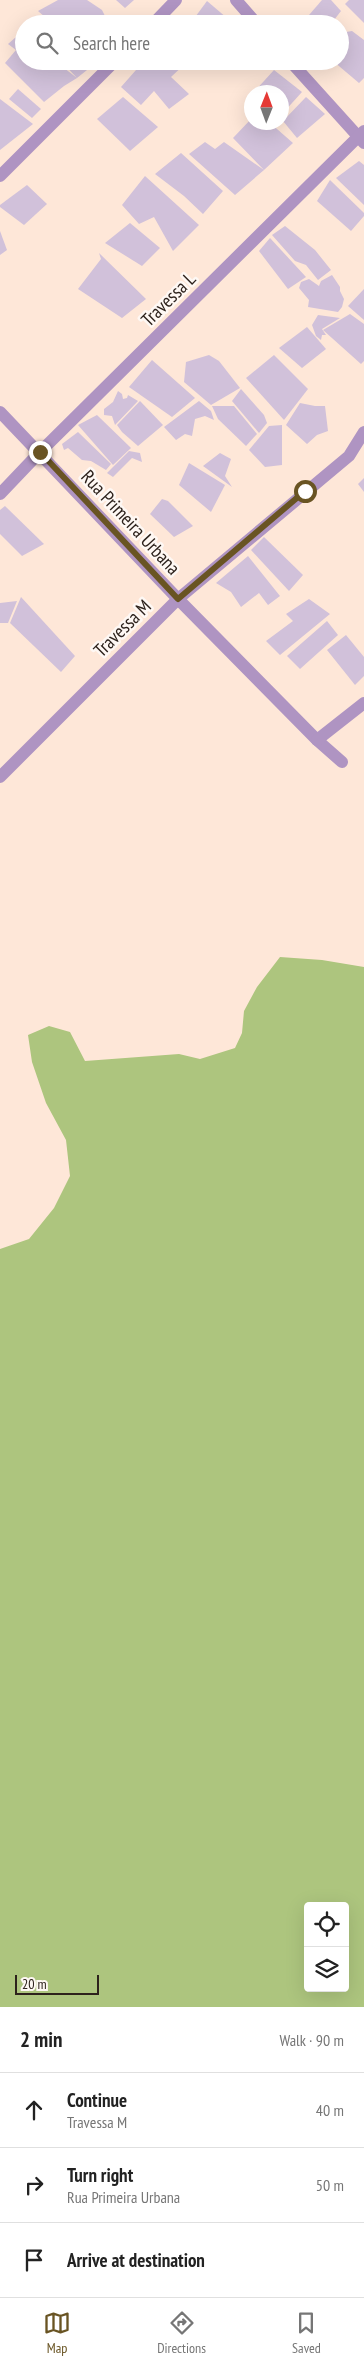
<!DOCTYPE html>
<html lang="en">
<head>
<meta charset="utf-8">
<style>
  body { margin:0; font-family:"PT Sans Narrow",sans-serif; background:#f6f6f6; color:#222 }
  .controls { position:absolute; right:15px; bottom:15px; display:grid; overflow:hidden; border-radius:5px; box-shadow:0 5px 20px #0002 }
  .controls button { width:45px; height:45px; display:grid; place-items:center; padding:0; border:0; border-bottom:1px solid #e0e0e0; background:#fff; color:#222; font:25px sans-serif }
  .compass { position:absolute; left:244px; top:85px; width:45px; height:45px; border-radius:50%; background:#fff; box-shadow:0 5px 20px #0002; rotate:1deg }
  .scale { position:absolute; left:15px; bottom:12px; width:84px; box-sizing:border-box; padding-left:5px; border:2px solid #2d221c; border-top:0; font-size:14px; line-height:18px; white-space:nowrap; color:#2d221c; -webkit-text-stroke:4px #fef8f4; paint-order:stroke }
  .stop { position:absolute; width:15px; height:15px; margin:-11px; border:4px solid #695423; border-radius:50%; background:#fff }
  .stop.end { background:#695423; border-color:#fff; box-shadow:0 1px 5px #0008 }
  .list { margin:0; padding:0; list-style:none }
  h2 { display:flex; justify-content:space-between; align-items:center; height:65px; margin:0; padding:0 20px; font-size:21px }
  h2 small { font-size:16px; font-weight:400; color:#767676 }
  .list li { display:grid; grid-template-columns:32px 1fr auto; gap:15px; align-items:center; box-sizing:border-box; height:75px; padding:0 20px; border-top:1px solid #e0e0e0 }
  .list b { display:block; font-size:19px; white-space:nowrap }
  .list p { margin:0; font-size:16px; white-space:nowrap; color:#767676 }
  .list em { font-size:16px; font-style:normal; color:#767676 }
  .icon { flex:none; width:28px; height:28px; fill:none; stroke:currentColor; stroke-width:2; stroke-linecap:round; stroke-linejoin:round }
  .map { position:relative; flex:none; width:364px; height:2007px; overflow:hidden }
  .search { position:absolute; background:#fff; box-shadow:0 5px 20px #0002; left:15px; right:15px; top:15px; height:55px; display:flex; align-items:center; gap:12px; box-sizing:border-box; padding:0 18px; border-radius:28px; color:#767676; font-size:19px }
  .sheet { height:290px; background:#fff }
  nav { display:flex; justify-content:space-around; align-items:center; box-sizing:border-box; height:70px; border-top:1px solid #e0e0e0; background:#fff; font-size:14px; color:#767676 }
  nav a { display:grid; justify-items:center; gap:2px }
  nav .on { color:#695423 }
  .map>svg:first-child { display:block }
</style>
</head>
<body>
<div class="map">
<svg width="364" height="2007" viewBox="0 0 364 2007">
  <rect width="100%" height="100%" fill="#fee7d8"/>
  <path fill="#adc57e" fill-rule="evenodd" d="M280 957 322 960 364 967V2007H0V1249L29 1239 54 1208 70 1176 66 1140 46 1103 32 1062 28 1035 49 1026 70 1032 85 1061 179 1054 200 1059 235 1048 242 1033 244 1011 257 987ZM308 1906H345V1988H308Z"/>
  <g fill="#d1c1da">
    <path d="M58 0H87L102 10 109 24H53L38 11Z"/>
    <path d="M116 0H134L125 8Z"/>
    <path d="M322 0H331L341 11 331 24H321L309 15Z"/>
    <path d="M349 0H364V23L345 4Z"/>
    <path d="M207 1 234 24H190Z"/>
    <path d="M24 30V61H55L77 78 61 61H92V66L77 78 64 86 44 102 5 63 16 50 8 44Z"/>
    <path d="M352 31 364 40V78L359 83 333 61H340V33Z"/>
    <path d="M144 61H188L171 77 189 94 169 109 154 91 141 105 121 87Z"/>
    <path d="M274 70 302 92 282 114V92H254Z"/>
    <path d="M18 89 41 109 32 118 9 99Z"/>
    <path d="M123 97 158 127 130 151 97 119Z"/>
    <path d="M306 97 325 114 297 138 283 121Z"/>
    <path d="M0 99 33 124 0 150Z"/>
    <path d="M252 118V122H269L293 143 264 170 235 195 189 154 205 142 215 149 224 142 264 170 233 138Z"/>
    <path d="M181 153 223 191 203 214 184 196 155 174Z"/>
    <path d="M359 161 364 165V205L336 178Z"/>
    <path d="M145 176 199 225 173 251 154 217 139 224 122 205Z"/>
    <path d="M330 180 364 213V216L351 231 317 201Z"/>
    <path d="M27 185 47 204 24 225 0 207V205Z"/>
    <path d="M130 223 160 248 142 266 105 243Z"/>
    <path d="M285 226 315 250 331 270 318 280 306 265 295 261 272 235Z"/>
    <path d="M0 231 7 250 0 255Z"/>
    <path d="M270 238 306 277 288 289 259 251Z"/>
    <path d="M99 253 146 299 122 318 78 289 101 259Z"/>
    <path d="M332 275 340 287V291L344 299 342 307 338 312 308 307 309 300 299 288 301 282 309 279 319 286 321 281Z"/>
    <path d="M364 289V320L348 306Z"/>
    <path d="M350 314 364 324V361L361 364 323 330Z"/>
    <path d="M318 315 340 318 322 329 326 335H322L321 340 316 336 312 325Z"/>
    <path d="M307 327 326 349 302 368 279 348Z"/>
    <path d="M209 355 219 361 240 388 211 405 184 382 186 362Z"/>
    <path d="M274 355 308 389 284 420 246 378Z"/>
    <path d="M152 360 195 398 172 417 129 387Z"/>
    <path d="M241 389 264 415 267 423 259 433 232 401Z"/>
    <path d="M118 391 122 394 123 399 127 398 128 395 138 401 115 425 112 416 104 415V409L113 402Z"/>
    <path d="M140 401 163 425 138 446 122 432 117 425Z"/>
    <path d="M199 401 211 411 214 420 205 416 195 419 192 436 185 434 176 440 164 427Z"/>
    <path d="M300 403 315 406H325L328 431 317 435 307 444 286 425Z"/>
    <path d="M212 406H234L257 434 246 446 218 419Z"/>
    <path d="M97 415 131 448 113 465 78 425Z"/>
    <path d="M282 425V465L265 467 249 450 269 426Z"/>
    <path d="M78 432 111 464 106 470 91 461 82 460 68 448 64 450 62 444Z"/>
    <path d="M129 451 140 453 142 462 132 458 113 477 107 473Z"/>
    <path d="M220 453 231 459 225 476 232 487 203 466Z"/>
    <path d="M189 463 225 485 211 512 179 485Z"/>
    <path d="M364 478V492L358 484Z"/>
    <path d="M162 499 168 501 193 526 174 537 150 514Z"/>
    <path d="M5 506 44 544 22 556 0 534V510Z"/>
    <path d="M264 537 303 575 289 591 251 550Z"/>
    <path d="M248 556 280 596 268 605 259 593 241 607 231 592 216 583Z"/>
    <path d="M21 597 75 656 61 672 10 623Z"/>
    <path d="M309 599 330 614 280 655 266 641 293 621 286 614Z"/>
    <path d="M17 601 8 623H0V603Z"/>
    <path d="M327 621 338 635 300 669 287 656Z"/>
    <path d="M346 635 364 657V676L355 685 327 650Z"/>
  </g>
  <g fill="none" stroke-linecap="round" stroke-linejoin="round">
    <g stroke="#af94c2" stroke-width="12">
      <path d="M236 0 257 24"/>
      <path d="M153 24 176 0"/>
      <path d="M290 61 364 143"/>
      <path d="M0 176 115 61"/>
      <path d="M0 412 178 599 317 740 342 762"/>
      <path d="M0 494 40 452 364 131"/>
      <path d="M317 740 364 703"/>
      <path d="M0 777 178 599 349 456 364 432"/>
    </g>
  </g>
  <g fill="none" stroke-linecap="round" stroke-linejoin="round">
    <path stroke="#695423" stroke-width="6" d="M40 452 178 599 305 491"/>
  </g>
  <g text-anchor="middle" stroke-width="5" stroke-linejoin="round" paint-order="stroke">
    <g font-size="19" fill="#2d221c" stroke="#fef8f4">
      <text transform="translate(168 299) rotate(-45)" y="7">Travessa L</text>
      <text transform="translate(131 522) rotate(47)" y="7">Rua Primeira Urbana</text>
      <text transform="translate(122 628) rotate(-45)" y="7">Travessa M</text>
    </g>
  </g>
</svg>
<div class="controls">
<button><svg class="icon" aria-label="locate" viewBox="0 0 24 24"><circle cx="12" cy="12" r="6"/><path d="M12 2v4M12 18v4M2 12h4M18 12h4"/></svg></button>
<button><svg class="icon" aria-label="layers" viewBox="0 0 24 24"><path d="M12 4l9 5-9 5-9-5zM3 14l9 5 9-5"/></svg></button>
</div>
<svg class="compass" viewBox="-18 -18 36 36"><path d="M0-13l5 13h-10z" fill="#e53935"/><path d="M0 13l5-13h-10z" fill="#767676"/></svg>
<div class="scale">20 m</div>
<div class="stop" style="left:305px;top:491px"></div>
<div class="stop end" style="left:40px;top:452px"></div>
<div class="search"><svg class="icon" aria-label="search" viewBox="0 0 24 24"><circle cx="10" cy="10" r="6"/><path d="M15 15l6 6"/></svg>Search here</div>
</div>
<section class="sheet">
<h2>2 min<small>Walk · 90 m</small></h2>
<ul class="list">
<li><svg class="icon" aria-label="ahead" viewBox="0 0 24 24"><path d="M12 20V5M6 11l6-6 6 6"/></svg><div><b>Continue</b><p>Travessa M</p></div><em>40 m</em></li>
<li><svg class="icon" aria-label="right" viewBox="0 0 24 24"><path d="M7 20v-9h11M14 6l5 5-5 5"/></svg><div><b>Turn right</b><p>Rua Primeira Urbana</p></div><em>50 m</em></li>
<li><svg class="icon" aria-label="arrive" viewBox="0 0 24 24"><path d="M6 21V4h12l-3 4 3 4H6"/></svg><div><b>Arrive at destination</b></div></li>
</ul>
</section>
<nav>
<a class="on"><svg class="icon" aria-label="map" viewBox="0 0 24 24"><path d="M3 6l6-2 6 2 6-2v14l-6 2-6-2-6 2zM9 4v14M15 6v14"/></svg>Map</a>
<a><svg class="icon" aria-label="directions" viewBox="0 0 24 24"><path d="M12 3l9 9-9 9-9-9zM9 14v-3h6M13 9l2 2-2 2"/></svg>Directions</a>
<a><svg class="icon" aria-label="saved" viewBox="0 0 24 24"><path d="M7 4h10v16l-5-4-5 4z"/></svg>Saved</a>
</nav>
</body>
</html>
